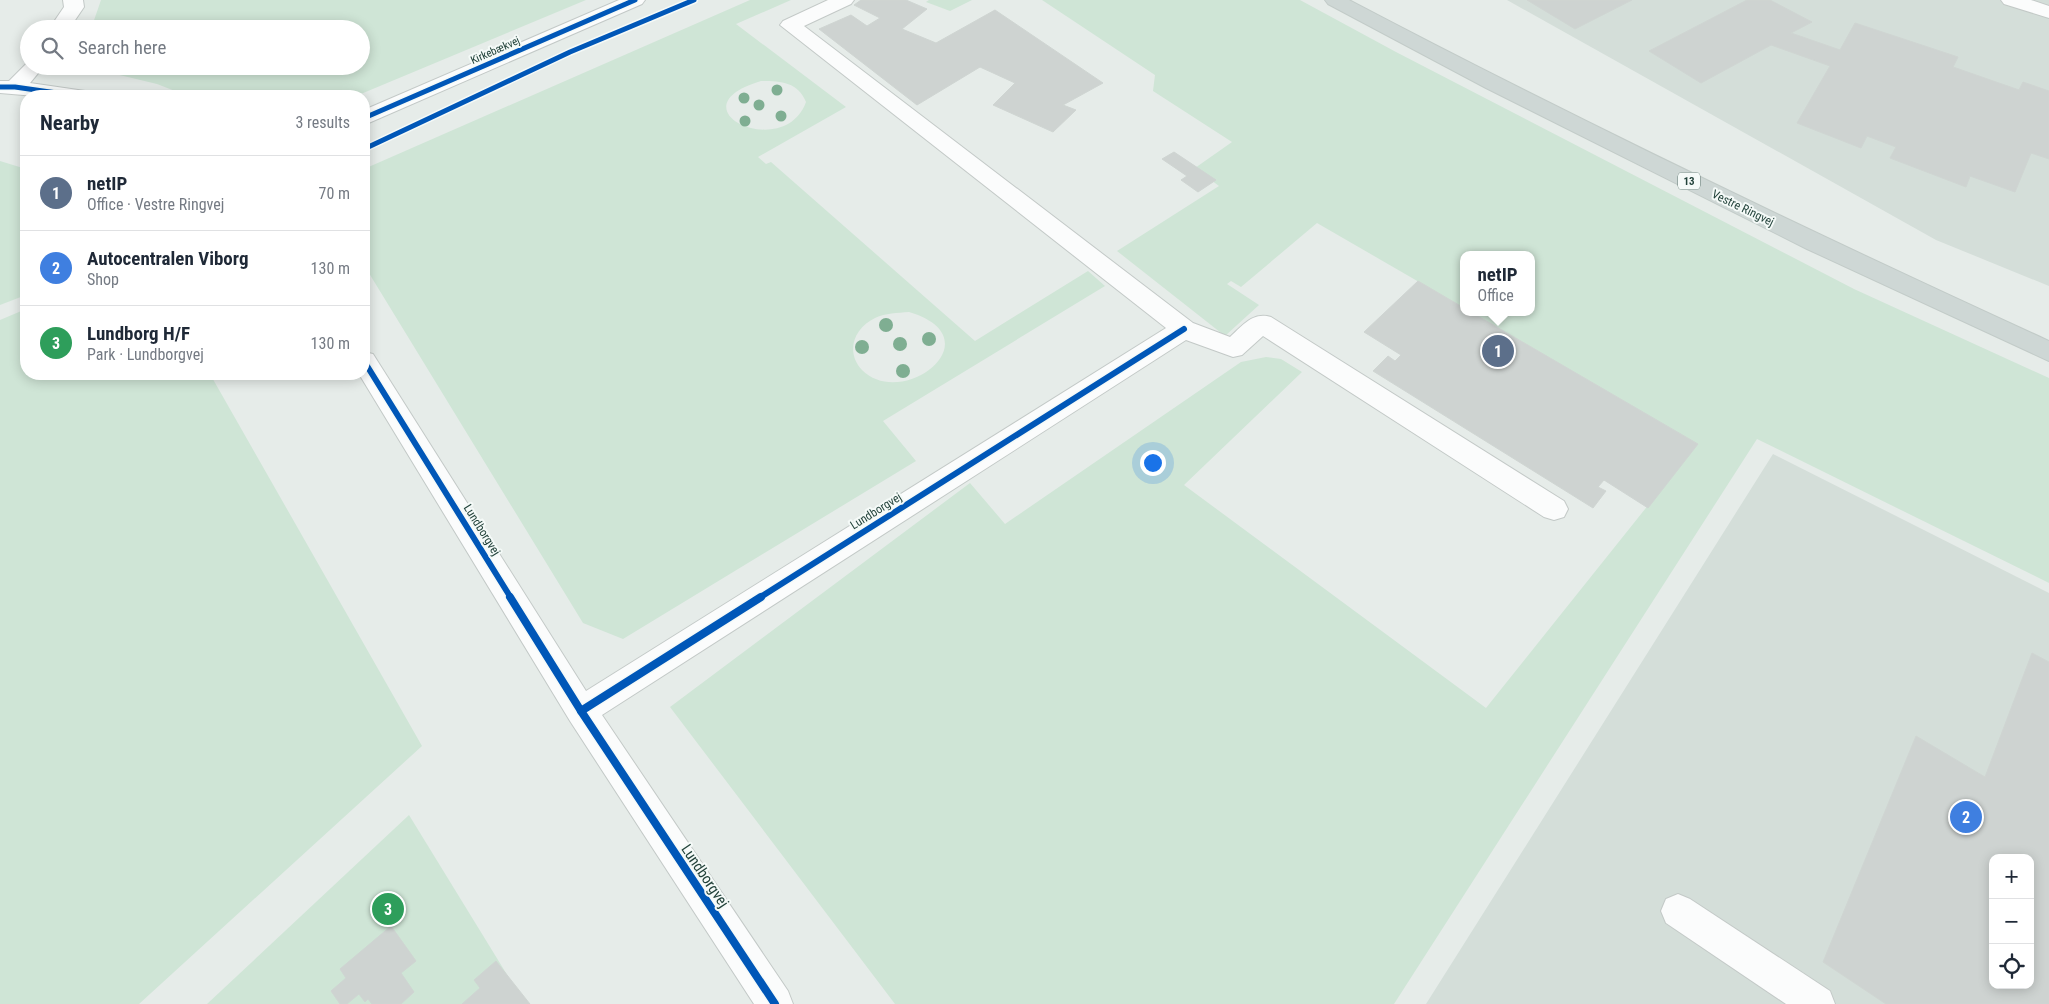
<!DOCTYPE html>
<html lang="en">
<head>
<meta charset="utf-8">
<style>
  body { margin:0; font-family:"Roboto Condensed",sans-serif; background:#f6f6f7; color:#1f2937 }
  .controls { position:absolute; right:15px; bottom:15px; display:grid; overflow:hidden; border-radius:10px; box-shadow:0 2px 12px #0003 }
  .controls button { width:45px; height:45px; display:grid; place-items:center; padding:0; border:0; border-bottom:1px solid #e0e1e3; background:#fff; color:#1f2937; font:25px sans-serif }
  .you { position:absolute; left:1152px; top:462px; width:18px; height:18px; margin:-12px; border:4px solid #fff; border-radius:50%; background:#1a73e8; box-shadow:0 0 0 8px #1a73e833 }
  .badge { display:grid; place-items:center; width:32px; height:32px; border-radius:50%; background:#677e77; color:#fff; font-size:16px; font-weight:700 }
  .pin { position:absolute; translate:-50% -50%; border:2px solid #fff; box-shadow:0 1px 5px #0006 }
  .popup { position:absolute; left:1460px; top:251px; width:75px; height:65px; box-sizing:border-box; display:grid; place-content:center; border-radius:10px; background:#fff; filter:drop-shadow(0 1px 4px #0005); font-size:16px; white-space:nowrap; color:#747a83 }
  .popup b { font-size:19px; color:#1f2937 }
  .popup::after { content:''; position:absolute; left:50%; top:100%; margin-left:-10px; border:10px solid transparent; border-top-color:#fff }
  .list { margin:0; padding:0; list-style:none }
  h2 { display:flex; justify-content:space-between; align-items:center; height:65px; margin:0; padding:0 20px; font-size:21px }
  h2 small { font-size:16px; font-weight:400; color:#747a83 }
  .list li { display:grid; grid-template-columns:32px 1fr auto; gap:15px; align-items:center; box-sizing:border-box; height:75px; padding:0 20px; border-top:1px solid #e0e1e3 }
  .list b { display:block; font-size:19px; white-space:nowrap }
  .list p { margin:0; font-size:16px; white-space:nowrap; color:#747a83 }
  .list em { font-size:16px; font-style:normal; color:#747a83 }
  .icon { flex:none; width:28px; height:28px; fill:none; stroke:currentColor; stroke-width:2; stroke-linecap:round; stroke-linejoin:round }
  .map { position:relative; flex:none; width:2049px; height:1004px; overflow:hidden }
  .search { position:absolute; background:#fff; box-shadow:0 2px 12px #0003; left:20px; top:20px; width:350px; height:55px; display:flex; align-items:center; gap:12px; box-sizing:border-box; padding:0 18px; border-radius:28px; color:#747a83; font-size:19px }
  .panel { position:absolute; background:#fff; box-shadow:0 2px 12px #0003; left:20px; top:90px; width:350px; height:290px; border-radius:20px }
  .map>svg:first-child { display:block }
</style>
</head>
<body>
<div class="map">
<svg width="2049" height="1004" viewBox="0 0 2049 1004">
  <rect width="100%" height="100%" fill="#e6ece9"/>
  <g fill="#d4ded9" fill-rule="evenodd">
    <path d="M1507 0H2049V286L1936 240Z"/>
    <path d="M1773 454 2049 593V1004H1426ZM1993 858H2030V985H1993Z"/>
  </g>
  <g fill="#cfe5d6" fill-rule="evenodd">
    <path d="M101 0H586L356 96H188L157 84 107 72 98 66H361V29H91Z"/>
    <path d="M750 0H791L736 24 846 107 758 157 766 164 771 162 975 341 1088 271 1105 286 883 421 916 461 623 639 583 623 364 265V169ZM761 81C781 81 798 82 806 102 784 163 670 108 761 81ZM909 312C996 338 903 411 862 370 845 352 854 328 875 318 886 313 897 313 909 312Z"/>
    <path d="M929 0H972L950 11 926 2Z"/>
    <path d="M1042 0H1300L1396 52 1854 289 2049 378V583L1757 439 1394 1004H895L670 707 970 483 1005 524 1241 362 1266 357 1281 359 1302 372 1184 485 1486 708 1697 444 1471 312H1532V255H1464V308L1317 223 1241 287 1231 281 1227 284 1259 305 1225 336 1117 251 1219 186 1195 168 1232 142 1153 91 1155 75Z"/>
    <path d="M0 161 26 169V295L0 305Z"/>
    <path d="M26 309V374H210L422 746 139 1004H0V320Z"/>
    <path d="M409 815 525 1004H207Z"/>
  </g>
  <g fill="#ced3d1" stroke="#cfd5d2" fill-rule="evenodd">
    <path d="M861 0H906L927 9 902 29 936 43 995 10 1103 83 1063 105 1076 110 1053 132 993 105 1015 83 980 67 917 105 819 29 851 15 867 26 880 18 854 5Z"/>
    <path d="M1527 0H1632L1575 29Z"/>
    <path d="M1747 0H1770L1812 22 1791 33 1840 50 1855 23 1958 57 1953 67 2019 90 2023 82 2049 91V159L2031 153 2015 192 1970 176 1966 187 1890 158 1896 147 1867 136 1861 148 1797 123 1830 66 1771 45 1701 83 1649 51Z"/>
    <path d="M1174 152 1216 180 1198 192 1181 180 1187 176 1162 159Z"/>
    <path d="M1418 281 1464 308V312H1471L1698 444 1648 508 1604 480 1598 487 1606 491 1593 508 1373 371 1388 356 1395 361 1401 355 1364 332Z"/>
    <path d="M2032 653 2049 662V1004H1886L1823 962 1916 736 1985 777ZM1993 858H2030V985H1993Z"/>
    <path d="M391 926 416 961 401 973 414 992 401 1004H372L368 999 365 1002 359 994 347 1004H340L331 991 346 978 340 969Z"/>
    <path d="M496 961 530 1004H462L480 988 474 980Z"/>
  </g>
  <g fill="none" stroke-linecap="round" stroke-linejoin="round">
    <g stroke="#c3c9c7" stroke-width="2">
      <g id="minor">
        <path d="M63 0H83L84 7 69 29H49L64 7Z"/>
        <path d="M619 0H645L642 4 364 125V110Z"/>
        <path d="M828 0H854L851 4 804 26 1193 323 1230 337C1242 326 1253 311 1271 317L1564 501 1568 509 1564 517 1554 520 1544 517 1263 336 1242 355 1233 357 1186 340 602 715 788 991 793 1004H754L570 721 359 374H364V352L373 354 586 691 1166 328 780 25 783 21Z"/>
        <path d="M2001 0H2031L2049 6V18L2004 4Z"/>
        <path d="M29 61V66H44L30 83 78 90 85 91 88 96H35L0 93V81H9Z"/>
        <path d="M1678 894 1690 899 1830 991 1835 1004H1786L1666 923 1661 911 1666 899Z"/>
      </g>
    </g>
    <g stroke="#c2cbc8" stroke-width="2">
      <path id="major" d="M1325 0H1349C1579 121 1813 233 2049 341V361L1807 249 1486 88 1328 4Z"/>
    </g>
    <use href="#minor" fill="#fbfcfc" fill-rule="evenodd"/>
    <use href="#major" fill="#ced7d5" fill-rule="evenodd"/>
    <g stroke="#f5faf8" stroke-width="8">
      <g id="cycleway-far2">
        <path d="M0 87H15L78 96"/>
        <path d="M364 118 635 0"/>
        <path d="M364 149 570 52 694 0"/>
      </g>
    </g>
    <g stroke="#f5faf8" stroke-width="9">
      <g id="cycleway-far1">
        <path d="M364 361 511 598"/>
        <path d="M759 598 1184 329"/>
      </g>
    </g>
    <g stroke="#f5faf8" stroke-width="11">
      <g id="cycleway">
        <path d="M510 597 581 711 775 1004"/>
        <path d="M581 711 761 597"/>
      </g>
    </g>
    <use href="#cycleway-far2" stroke="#0057b8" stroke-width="5"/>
    <use href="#cycleway-far1" stroke="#0057b8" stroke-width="6"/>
    <use href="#cycleway" stroke="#0057b8" stroke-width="8"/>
  </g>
  <g fill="#7fae92">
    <circle cx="777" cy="90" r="5.5"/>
    <circle cx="744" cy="98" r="5.5"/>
    <circle cx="759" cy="105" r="5.5"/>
    <circle cx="781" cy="116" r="5.5"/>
    <circle cx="745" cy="121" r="5.5"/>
    <circle cx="886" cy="325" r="7"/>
    <circle cx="929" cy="339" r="7"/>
    <circle cx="900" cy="344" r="7"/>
    <circle cx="862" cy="347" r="7"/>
    <circle cx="903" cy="371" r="7"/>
  </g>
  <g text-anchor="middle" stroke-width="4" stroke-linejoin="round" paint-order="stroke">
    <g font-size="11" fill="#22423a" stroke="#f5faf8">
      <text transform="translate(495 50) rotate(-24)" y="4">Kirkebækvej</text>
    </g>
    <rect fill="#f5faf8" stroke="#617973" stroke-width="1" x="1678" y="172.5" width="22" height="17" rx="4"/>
    <g font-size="11" font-weight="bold" fill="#22423a">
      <text x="1689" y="185">13</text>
    </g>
    <g font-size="12" fill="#22423a" stroke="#f5faf8">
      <text transform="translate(1743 208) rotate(26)" y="4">Vestre Ringvej</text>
      <text transform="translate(876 511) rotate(-32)" y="4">Lundborgvej</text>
      <text transform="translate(482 530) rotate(58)" y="4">Lundborgvej</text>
    </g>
    <g font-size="15" fill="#22423a" stroke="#f5faf8">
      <text transform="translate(705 876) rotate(56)" y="5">Lundborgvej</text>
    </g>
  </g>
</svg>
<div class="controls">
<button>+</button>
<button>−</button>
<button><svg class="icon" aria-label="locate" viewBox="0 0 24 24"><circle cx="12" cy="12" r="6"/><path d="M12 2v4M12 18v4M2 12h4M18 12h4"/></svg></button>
</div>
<div class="you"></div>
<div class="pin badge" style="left:1498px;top:351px;background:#5c6f8a">1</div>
<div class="popup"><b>netIP</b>Office</div>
<div class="pin badge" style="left:1966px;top:817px;background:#3f7fe0">2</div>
<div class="pin badge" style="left:388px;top:909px;background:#2e9e5b">3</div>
<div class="search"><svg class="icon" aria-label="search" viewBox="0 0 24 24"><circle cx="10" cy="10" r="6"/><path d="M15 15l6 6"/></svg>Search here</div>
<section class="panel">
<h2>Nearby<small>3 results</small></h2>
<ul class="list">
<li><span class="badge" style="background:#5c6f8a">1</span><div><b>netIP</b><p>Office · Vestre Ringvej</p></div><em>70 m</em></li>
<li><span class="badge" style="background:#3f7fe0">2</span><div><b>Autocentralen Viborg</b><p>Shop</p></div><em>130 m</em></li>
<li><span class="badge" style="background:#2e9e5b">3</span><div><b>Lundborg H/F</b><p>Park · Lundborgvej</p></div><em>130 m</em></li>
</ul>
</section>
</div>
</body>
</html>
